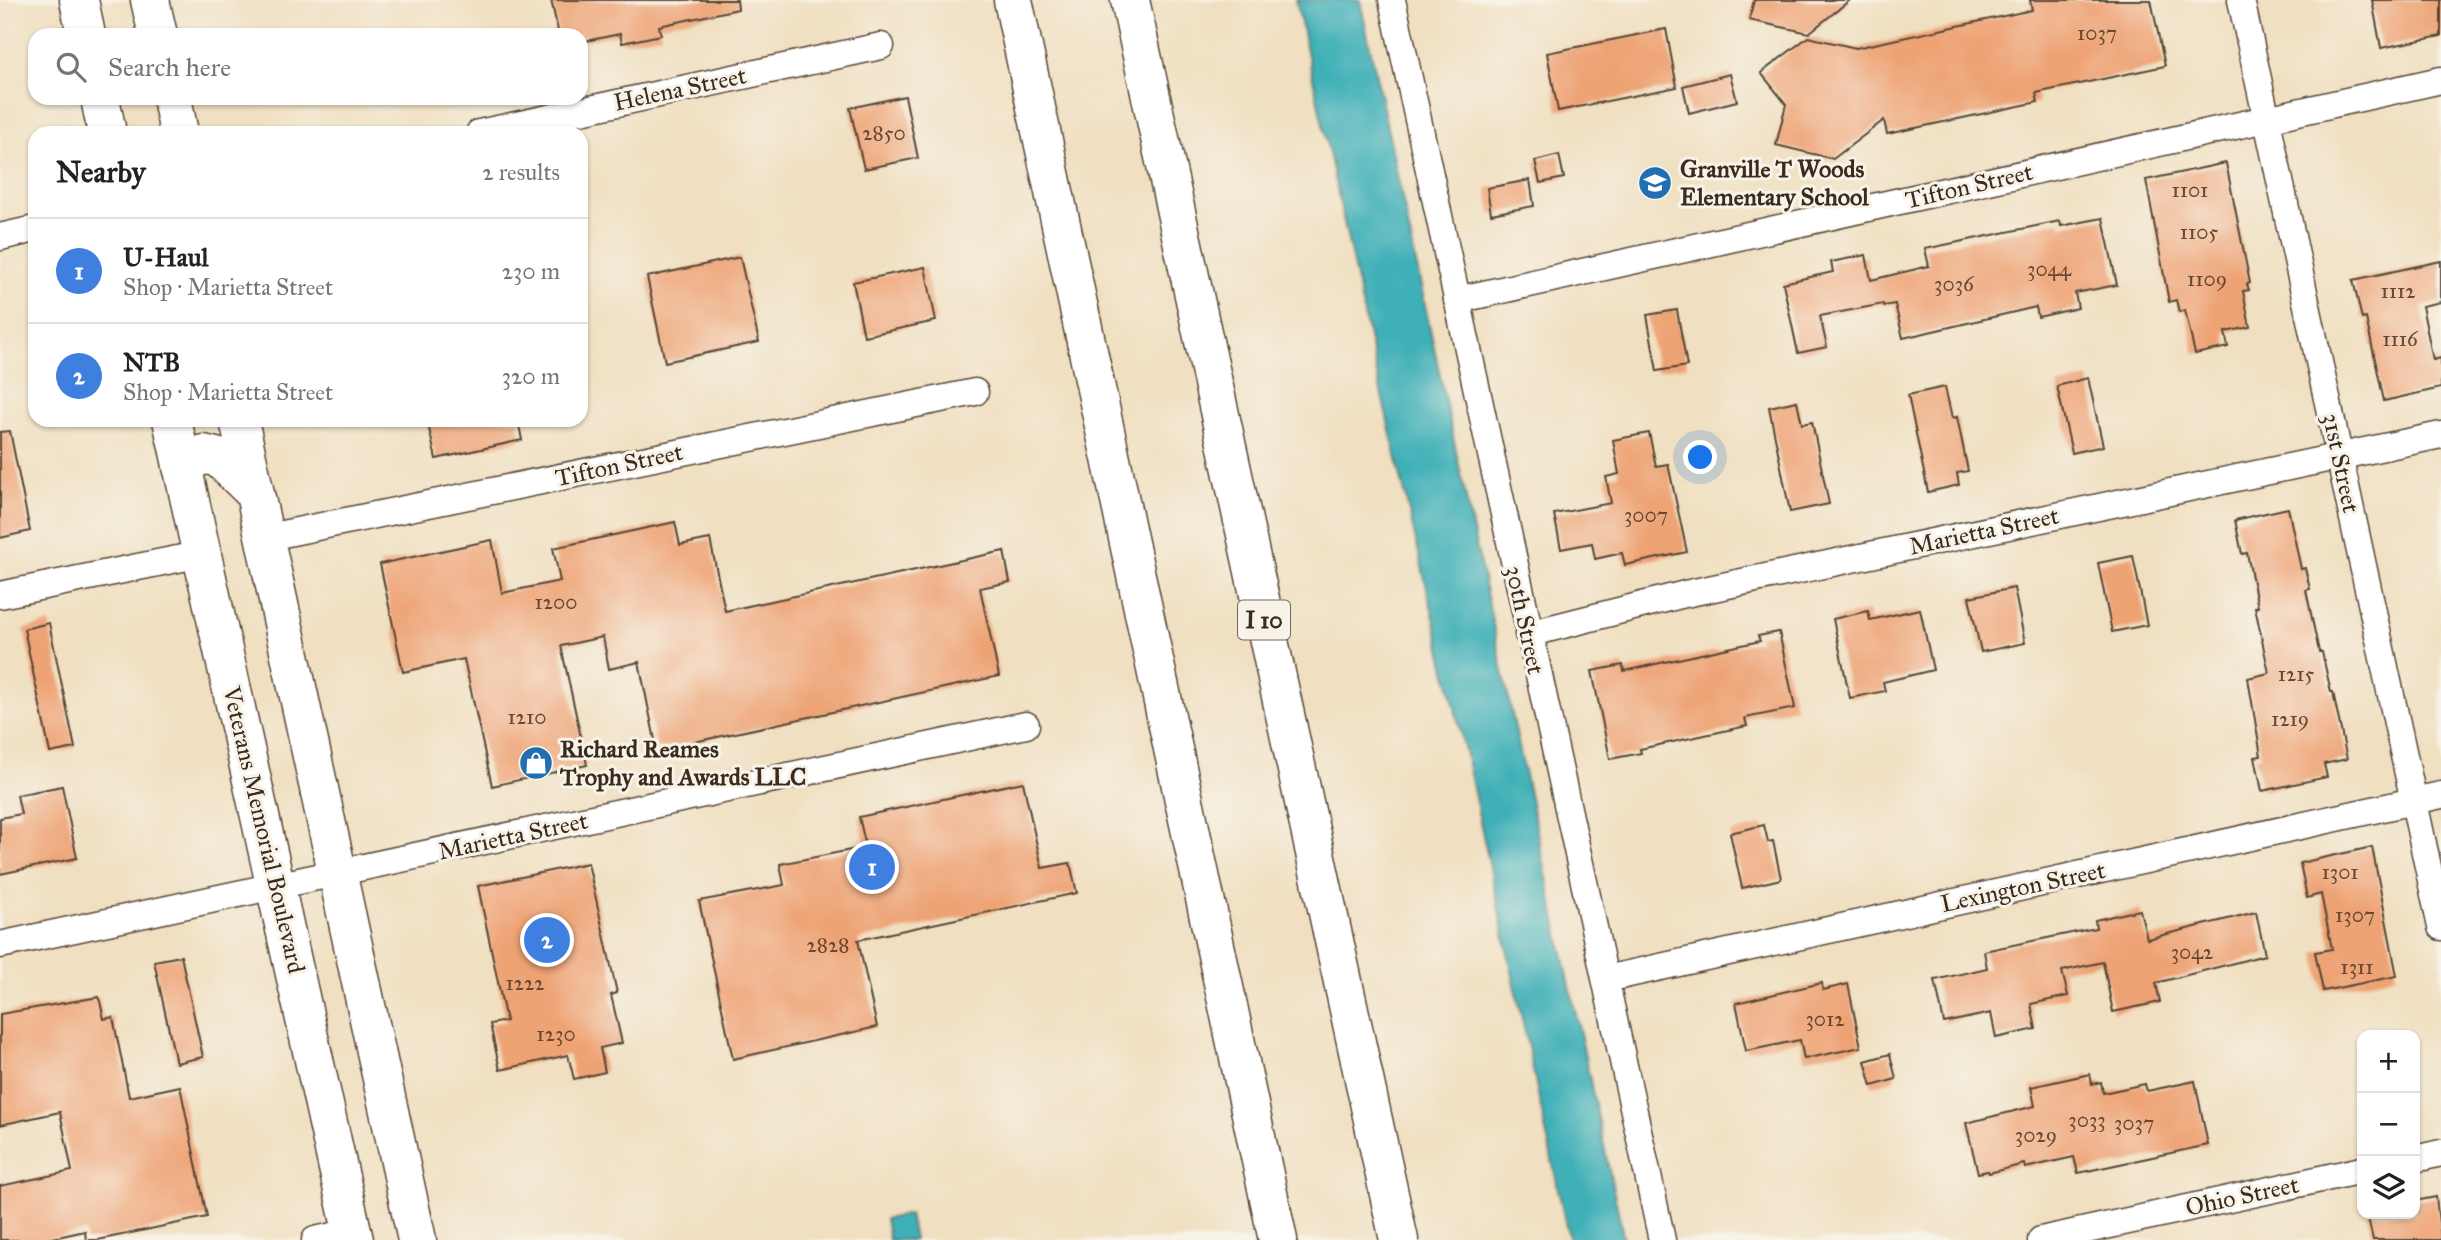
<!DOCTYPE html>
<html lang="en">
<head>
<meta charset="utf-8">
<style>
  body { margin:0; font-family:"IM FELL Great Primer",serif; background:#f2f2f2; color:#222 }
  .controls { position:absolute; right:21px; bottom:21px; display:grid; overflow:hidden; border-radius:14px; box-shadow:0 2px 5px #0004 }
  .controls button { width:63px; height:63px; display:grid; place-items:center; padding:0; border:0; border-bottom:2px solid #e0e0e0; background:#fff; color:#222; font:35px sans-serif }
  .you { position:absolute; left:1701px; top:458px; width:24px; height:24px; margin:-18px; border:5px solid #fff; border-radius:50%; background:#1a73e8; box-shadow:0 0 0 10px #1a73e833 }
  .badge { display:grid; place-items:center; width:46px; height:46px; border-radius:50%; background:#2563eb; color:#fff; font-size:23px; font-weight:700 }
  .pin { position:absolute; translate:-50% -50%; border:4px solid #fff; box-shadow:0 2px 7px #0006 }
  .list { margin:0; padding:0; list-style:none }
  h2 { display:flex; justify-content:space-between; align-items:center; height:91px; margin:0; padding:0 28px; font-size:30px }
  h2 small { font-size:23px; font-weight:400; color:#767676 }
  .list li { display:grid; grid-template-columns:46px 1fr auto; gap:21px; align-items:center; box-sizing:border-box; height:105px; padding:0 28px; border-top:2px solid #e0e0e0 }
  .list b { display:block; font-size:26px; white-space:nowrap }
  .list p { margin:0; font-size:23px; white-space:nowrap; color:#767676 }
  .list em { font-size:23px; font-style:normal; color:#767676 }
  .icon { flex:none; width:38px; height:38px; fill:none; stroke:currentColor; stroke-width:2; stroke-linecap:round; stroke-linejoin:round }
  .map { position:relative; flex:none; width:2441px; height:1240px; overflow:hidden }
  .search { position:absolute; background:#fff; box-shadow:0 2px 5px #0004; left:28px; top:28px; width:560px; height:77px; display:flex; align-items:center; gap:18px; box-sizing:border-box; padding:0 24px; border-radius:21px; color:#767676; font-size:26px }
  .panel { position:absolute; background:#fff; box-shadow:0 2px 5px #0004; left:28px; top:126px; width:560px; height:301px; border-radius:21px }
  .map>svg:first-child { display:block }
</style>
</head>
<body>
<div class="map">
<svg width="2441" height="1240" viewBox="0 0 2441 1240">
  <rect width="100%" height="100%" fill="#f7f3e8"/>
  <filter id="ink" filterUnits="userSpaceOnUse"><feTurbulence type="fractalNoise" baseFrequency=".0143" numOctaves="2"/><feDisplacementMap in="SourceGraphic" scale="14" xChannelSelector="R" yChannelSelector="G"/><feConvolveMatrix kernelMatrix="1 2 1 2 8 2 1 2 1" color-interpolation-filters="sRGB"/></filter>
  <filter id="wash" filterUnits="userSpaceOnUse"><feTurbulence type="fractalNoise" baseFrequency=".00686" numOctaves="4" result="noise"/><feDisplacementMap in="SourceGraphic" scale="28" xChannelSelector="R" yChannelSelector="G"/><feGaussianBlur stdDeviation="1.57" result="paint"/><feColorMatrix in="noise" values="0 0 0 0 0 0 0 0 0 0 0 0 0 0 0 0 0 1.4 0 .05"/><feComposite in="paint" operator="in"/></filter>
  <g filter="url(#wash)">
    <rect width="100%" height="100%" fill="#f0dfc0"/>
    <g fill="#40b0b8" stroke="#3e6d6b" stroke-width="2">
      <path d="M1296 0H1360L1624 1240H1569L1466 755 1376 370Z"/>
      <path d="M909 1214 914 1240H889L885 1219Z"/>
    </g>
    <g id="blocks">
      <g fill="#eea374">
        <path d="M551 0H737L738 9 659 26 661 35 622 43 620 34 581 42V35H559Z"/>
        <path d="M1754 0H1850L1809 33 1749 20Z"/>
        <path d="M2030 0H2151L2165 66 2036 93 2038 102 1887 134 1884 120 1833 159 1776 145 1786 104 1761 73 1808 37 1856 48 2032 10Z"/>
        <path d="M2372 0H2441V36L2381 48Z"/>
        <path d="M1666 29 1677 87 1558 111 1547 53Z"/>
        <path d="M1730 74 1737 101 1689 113 1683 86Z"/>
        <path d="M905 96 918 158 864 169 850 108Z"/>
        <path d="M1559 155 1564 178 1540 183 1535 161Z"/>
        <path d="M2226 163 2250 283 2247 284 2249 290 2243 291 2250 327 2225 332 2228 347 2195 354 2185 310 2179 312 2176 300 2169 302 2146 180Z"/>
        <path d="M1530 180 1534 206 1491 214 1487 188Z"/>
        <path d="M2103 218 2117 285 2075 293 2078 308 2038 317 2036 307 1903 338 1895 304 1884 306 1883 304 1820 316 1827 347 1798 353 1783 283 1833 272 1831 262 1866 255 1871 280 1929 266 1925 249 2060 221 2061 226Z"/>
        <path d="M740 257 759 342 665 362 647 277Z"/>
        <path d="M2441 261V302L2422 306 2433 360 2441 358V388L2384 401 2366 318 2362 319 2353 280Z"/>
        <path d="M925 267 936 321 864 336 853 282Z"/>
        <path d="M1677 310 1687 366 1657 371 1647 315Z"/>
        <path d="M2088 378 2103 446 2072 453 2057 386Z"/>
        <path d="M1945 387 1952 418 1957 417 1968 471 1957 473 1959 485 1928 492 1908 395Z"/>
        <path d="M1797 401 1802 424 1812 422 1829 504 1790 512 1769 407Z"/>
        <path d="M427 420H518L522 440 436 459Z"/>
        <path d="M10 431 30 531 0 538V432Z"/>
        <path d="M1649 433 1656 466 1668 464 1687 552 1625 565 1622 553 1595 559 1592 543 1561 549 1554 514 1611 503 1606 477 1619 474 1613 440Z"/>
        <path d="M2288 508 2301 569 2305 568 2310 589 2306 590 2319 652H2322L2331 692H2333L2347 759 2324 764 2327 777 2262 791 2255 757 2261 756 2248 678 2269 673 2255 607H2258L2247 553 2242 554 2235 520Z"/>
        <path d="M675 522 680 545 710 539 725 611 1004 551 1010 582 980 588 999 676 657 750 639 662 609 669 603 637 561 646 587 765 492 786 464 659 403 672 380 564 492 540 502 593 560 581 553 548Z"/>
        <path d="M2133 556 2147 625 2112 632 2098 563Z"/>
        <path d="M2014 588 2025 643 1981 652 1969 597Z"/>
        <path d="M1920 609 1933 670 1883 682 1885 691 1850 698 1833 619 1868 611 1870 620Z"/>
        <path d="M49 623 75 748 50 753 24 629Z"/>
        <path d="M1779 632 1795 708 1745 718 1747 726 1640 749 1641 753 1610 759 1592 671 1623 665 1624 671 1760 641 1758 636Z"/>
        <path d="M1023 782 1042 868 1070 863 1077 893 858 940 877 1027 733 1059 699 901 784 885 780 864 866 847 859 817Z"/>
        <path d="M62 786 77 858 0 874V818L21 814 17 795Z"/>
        <path d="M1764 825 1768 842 1773 841 1781 879 1742 888 1730 833Z"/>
        <path d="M2372 847 2397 976 2323 991 2315 952 2332 949 2321 894 2307 898 2300 863Z"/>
        <path d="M588 863 617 993 611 995 622 1043 600 1048 605 1072 574 1079 568 1055 500 1070 490 1024 506 1021 478 886Z"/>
        <path d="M2140 910 2147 939 2256 912 2265 955 2156 983 2160 1002 2113 1012 2103 962 2062 971 2068 996 2031 1004 2036 1029 1996 1038 1991 1013 1944 1023 1935 980 1987 968 1984 951 2096 928 2095 920Z"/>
        <path d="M181 956 203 1057 176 1063 154 961Z"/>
        <path d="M1822 983 1823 990 1848 984 1861 1047 1804 1059 1800 1040 1746 1051 1736 1003Z"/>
        <path d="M99 997 104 1019 113 1017 129 1097 180 1086 207 1217 98 1240H86L85 1231 44 1240H0V1186L72 1171 60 1112 0 1125V1014Z"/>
        <path d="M1890 1054 1896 1079 1872 1086 1865 1061Z"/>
        <path d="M2090 1074 2092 1084 2101 1082 2103 1093 2145 1084 2147 1091 2195 1081 2208 1145 2078 1173 2074 1157 2025 1168 2024 1164 1989 1173 1988 1171 1978 1173 1966 1123 2035 1106 2031 1087Z"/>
        <path d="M2436 1197 2441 1240H2373L2367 1214H2415V1201Z"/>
      </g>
    </g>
  </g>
  <g filter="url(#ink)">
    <use href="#blocks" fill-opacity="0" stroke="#564536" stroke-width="2"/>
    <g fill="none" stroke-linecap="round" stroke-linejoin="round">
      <g stroke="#564536" stroke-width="29">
        <g id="minor">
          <path d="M1392 0 1662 1240"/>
          <path d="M2241 0 2441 927"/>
          <path d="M479 133 881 46"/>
          <path d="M0 237 35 229"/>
          <path d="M1457 300 2441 80"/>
          <path d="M263 538 975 392"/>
          <path d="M0 595 202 554"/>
          <path d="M1528 634 1685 594 2441 435"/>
          <path d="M0 945 1026 725"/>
          <path d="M1606 979 2441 795"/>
          <path d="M2415 1159 2441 1153"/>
          <path d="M315 1240 352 1232"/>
          <path d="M2041 1240 2362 1170"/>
        </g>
      </g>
      <g stroke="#564536" stroke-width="41">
        <g id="primary">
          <path d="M79 0 86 35"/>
          <path d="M150 0 158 35"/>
          <path d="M100 98 107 133"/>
          <path d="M172 98 179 133"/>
          <path d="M172 420 354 1240"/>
          <path d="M239 420 417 1240"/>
          <path d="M182 467 203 454 219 458 254 492"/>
        </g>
      </g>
      <g stroke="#564536" stroke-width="41">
        <g id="motorway">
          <path d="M1013 0 1278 1240"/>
          <path d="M1130 0 1399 1240"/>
        </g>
      </g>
      <use href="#minor" stroke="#fff" stroke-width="26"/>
      <use href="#primary" stroke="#fff" stroke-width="38"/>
      <use href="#motorway" stroke="#fff" stroke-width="38"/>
    </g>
  </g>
  <defs>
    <g id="school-disc" transform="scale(1.75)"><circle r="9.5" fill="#1f6fb2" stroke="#f7f3e8"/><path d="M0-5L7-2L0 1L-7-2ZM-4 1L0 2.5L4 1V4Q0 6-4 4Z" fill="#fff"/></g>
    <g id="shop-disc" transform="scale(1.75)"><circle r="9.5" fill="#1f6fb2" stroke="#f7f3e8"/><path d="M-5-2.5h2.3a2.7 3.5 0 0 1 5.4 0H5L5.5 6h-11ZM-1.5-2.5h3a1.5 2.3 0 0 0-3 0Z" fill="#fff"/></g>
  </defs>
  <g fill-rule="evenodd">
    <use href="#school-disc" x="1655" y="183"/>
    <use href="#shop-disc" x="536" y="763"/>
  </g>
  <g text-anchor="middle" stroke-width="6" stroke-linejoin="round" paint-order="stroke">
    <g font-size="21" fill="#684834">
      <text x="2097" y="40">1037</text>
      <text x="884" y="140">2850</text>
      <text x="2190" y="197">1101</text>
      <text x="2199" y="239">1105</text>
      <text x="2049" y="276">3044</text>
      <text x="2207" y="286">1109</text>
      <text x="1954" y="291">3036</text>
      <text x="2398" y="298">1112</text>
      <text x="2400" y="346">1116</text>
      <text x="1646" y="522">3007</text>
      <text x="556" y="609">1200</text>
      <text x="2296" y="681">1215</text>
      <text x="527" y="724">1210</text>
      <text x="2290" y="726">1219</text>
      <text x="2340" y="879">1301</text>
      <text x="2355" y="922">1307</text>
      <text x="828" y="952">2828</text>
      <text x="2192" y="959">3042</text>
      <text x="2357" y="974">1311</text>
      <text x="525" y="990">1222</text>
      <text x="1825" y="1026">3012</text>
      <text x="556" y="1041">1230</text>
      <text x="2087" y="1127">3033</text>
      <text x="2134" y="1130">3037</text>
      <text x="2036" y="1142">3029</text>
    </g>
    <rect fill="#f7f3e8" stroke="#73665b" stroke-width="2" x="1238" y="600.5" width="52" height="39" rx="5"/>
    <g font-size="23" font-weight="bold" fill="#3b2a1e">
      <text x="1264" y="628">I 10</text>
    </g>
    <g font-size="24" fill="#3b2a1e" stroke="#f7f3e8">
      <text transform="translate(680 89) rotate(-12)" y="8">Helena Street</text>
      <text transform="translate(1969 186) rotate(-13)" y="8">Tifton Street</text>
      <text transform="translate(2341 463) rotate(78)" y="8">31st Street</text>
      <text transform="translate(619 465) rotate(-12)" y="8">Tifton Street</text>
      <text transform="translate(1984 531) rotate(-12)" y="8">Marietta Street</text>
      <text transform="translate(1525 620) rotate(78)" y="8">30th Street</text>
      <text transform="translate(264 830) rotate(77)" y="8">Veterans Memorial Boulevard</text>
      <text transform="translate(513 836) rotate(-12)" y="8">Marietta Street</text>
      <text transform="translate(2023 887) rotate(-12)" y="8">Lexington Street</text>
      <text transform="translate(2242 1196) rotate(-12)" y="8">Ohio Street</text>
    </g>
    <g font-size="24" font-weight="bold" fill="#3b2a1e" stroke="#f7f3e8" text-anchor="start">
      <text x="1680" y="177">Granville T Woods<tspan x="1680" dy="28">Elementary School</tspan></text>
      <text x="560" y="757">Richard Reames<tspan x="560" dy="28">Trophy and Awards LLC</tspan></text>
    </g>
  </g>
</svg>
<div class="controls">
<button>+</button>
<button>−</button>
<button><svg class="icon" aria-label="layers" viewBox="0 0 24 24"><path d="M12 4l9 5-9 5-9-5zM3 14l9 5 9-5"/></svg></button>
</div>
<div class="you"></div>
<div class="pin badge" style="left:872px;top:867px;background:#3f7fe0">1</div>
<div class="pin badge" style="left:547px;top:940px;background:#3f7fe0">2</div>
<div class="search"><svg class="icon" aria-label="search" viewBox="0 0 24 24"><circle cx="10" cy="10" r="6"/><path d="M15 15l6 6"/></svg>Search here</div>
<section class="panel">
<h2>Nearby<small>2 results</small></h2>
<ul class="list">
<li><span class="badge" style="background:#3f7fe0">1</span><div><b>U-Haul</b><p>Shop · Marietta Street</p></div><em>230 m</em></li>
<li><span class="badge" style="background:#3f7fe0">2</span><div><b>NTB</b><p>Shop · Marietta Street</p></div><em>320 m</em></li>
</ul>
</section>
</div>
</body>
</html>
